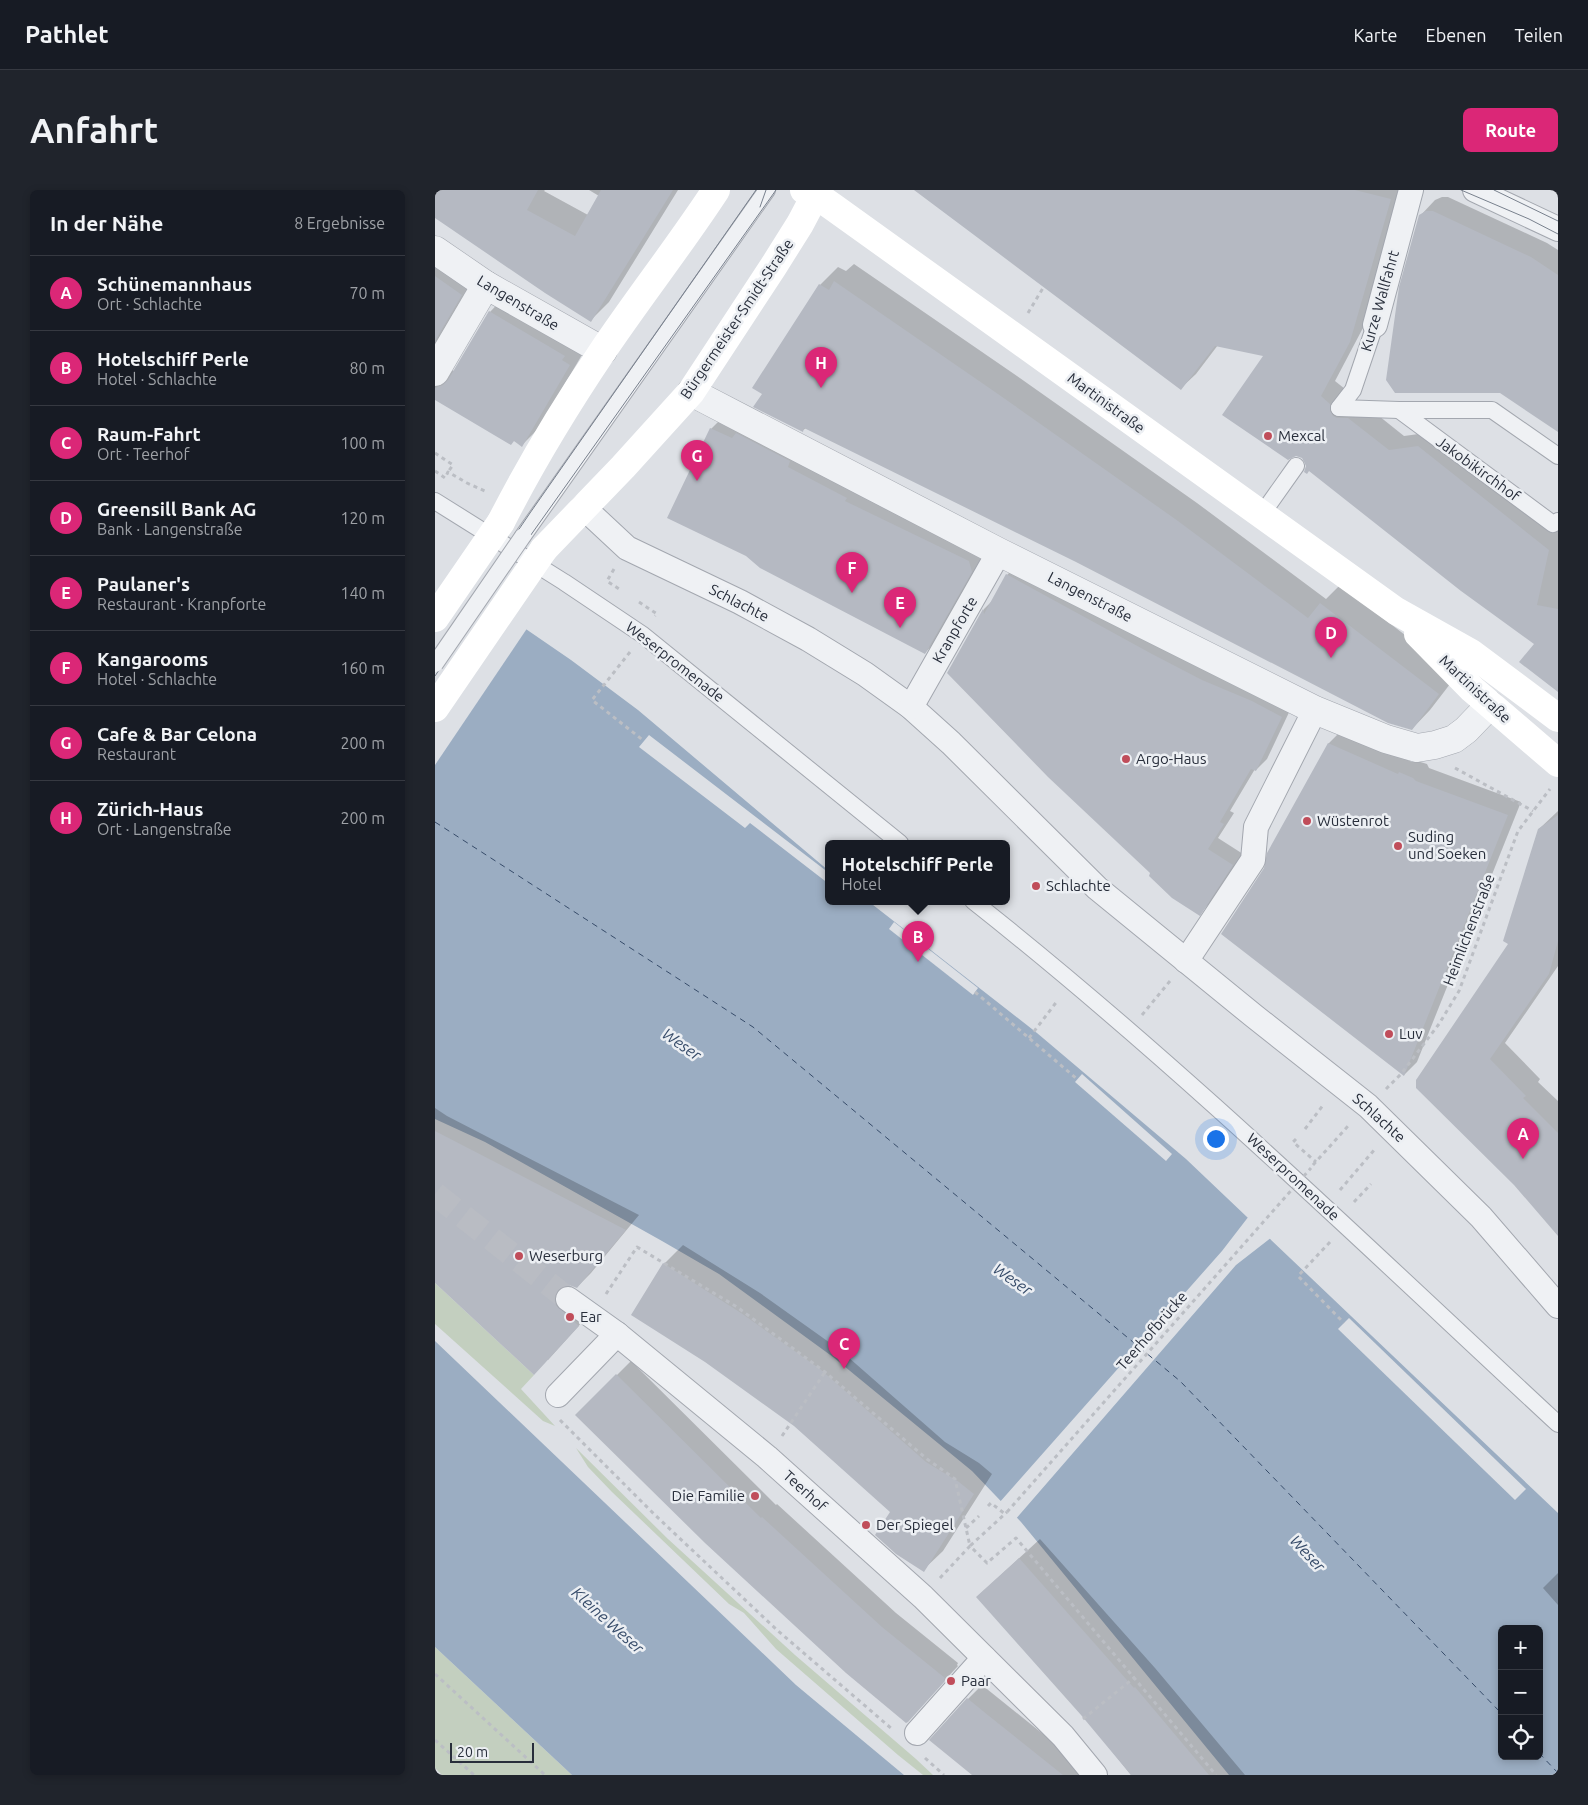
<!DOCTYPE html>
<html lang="de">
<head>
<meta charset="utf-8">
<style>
  body { margin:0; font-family:Ubuntu,sans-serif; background:#20242c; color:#f1f3f6 }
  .controls { position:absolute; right:15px; bottom:15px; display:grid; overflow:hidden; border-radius:8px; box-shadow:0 2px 8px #0003 }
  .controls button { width:45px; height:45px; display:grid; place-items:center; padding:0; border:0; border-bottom:1px solid #363941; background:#171b24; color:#f1f3f6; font:25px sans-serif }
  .scale { position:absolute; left:15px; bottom:12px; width:84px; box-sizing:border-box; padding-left:5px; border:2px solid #282e3b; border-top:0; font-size:14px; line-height:18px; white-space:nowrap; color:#282e3b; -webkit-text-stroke:4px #eceff3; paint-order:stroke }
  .you { position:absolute; left:780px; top:948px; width:18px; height:18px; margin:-12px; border:4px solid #fff; border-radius:50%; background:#1a73e8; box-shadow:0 0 0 8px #1a73e833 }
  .badge { display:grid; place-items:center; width:32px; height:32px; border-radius:50%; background:#db2777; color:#fff; font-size:16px; font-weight:700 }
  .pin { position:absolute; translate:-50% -41px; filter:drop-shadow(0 1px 2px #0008) }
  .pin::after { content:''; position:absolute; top:26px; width:18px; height:15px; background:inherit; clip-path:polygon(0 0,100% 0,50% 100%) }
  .popup { position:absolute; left:390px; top:650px; width:185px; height:65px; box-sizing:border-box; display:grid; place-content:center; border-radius:8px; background:#171b24; filter:drop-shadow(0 1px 4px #0005); font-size:16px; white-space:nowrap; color:#9ea1a6 }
  .popup b { font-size:19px; color:#f1f3f6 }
  .popup::after { content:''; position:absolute; left:50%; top:100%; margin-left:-10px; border:10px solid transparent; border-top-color:#171b24 }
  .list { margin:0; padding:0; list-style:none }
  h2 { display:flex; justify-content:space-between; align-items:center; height:65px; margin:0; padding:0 20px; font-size:21px }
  h2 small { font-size:16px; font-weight:400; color:#9ea1a6 }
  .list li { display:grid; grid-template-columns:32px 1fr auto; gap:15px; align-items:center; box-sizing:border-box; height:75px; padding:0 20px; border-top:1px solid #363941 }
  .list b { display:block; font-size:19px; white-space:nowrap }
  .list p { margin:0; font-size:16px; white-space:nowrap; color:#9ea1a6 }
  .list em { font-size:16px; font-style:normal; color:#9ea1a6 }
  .icon { flex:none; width:28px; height:28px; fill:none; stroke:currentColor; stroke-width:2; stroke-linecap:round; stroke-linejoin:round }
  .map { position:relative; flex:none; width:1123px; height:1585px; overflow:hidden; border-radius:8px }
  header { display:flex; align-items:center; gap:30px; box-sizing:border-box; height:70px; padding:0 25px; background:#171b24; border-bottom:1px solid #363941 }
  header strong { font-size:24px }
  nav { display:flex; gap:28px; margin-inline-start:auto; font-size:18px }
  .intro { display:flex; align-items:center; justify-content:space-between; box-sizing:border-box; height:120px; padding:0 30px }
  h1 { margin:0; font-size:35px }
  .button { padding:12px 22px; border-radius:8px; background:#db2777; color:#fff; font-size:18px; font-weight:700 }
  main { display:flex; gap:30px; padding:0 30px }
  aside { flex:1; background:#171b24; border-radius:8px; box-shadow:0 2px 8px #0003 }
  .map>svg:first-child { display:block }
</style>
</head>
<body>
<header>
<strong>Pathlet</strong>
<nav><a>Karte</a><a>Ebenen</a><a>Teilen</a></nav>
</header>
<div class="intro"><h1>Anfahrt</h1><a class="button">Route</a></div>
<main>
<aside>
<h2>In der Nähe<small>8 Ergebnisse</small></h2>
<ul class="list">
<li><span class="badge">A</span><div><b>Schünemannhaus</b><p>Ort · Schlachte</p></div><em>70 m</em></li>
<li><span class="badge">B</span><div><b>Hotelschiff Perle</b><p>Hotel · Schlachte</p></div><em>80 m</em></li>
<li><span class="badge">C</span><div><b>Raum-Fahrt</b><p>Ort · Teerhof</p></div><em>100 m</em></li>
<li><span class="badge">D</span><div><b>Greensill Bank AG</b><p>Bank · Langenstraße</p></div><em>120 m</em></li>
<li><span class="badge">E</span><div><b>Paulaner's</b><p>Restaurant · Kranpforte</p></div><em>140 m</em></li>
<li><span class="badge">F</span><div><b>Kangarooms</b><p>Hotel · Schlachte</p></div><em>160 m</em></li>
<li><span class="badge">G</span><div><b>Cafe &amp; Bar Celona</b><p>Restaurant</p></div><em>200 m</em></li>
<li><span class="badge">H</span><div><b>Zürich-Haus</b><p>Ort · Langenstraße</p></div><em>200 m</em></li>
</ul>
</aside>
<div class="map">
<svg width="1123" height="1585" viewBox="0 0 1123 1585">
  <rect width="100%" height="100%" fill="#dde0e5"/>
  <g fill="#c3cfbf">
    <path d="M0 1093 99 1185 86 1199 120 1236 108 1231 0 1134Z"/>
    <path d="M141 1258 233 1349 360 1465 481 1569 498 1585H488L463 1565 341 1459 309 1423 294 1414 177 1302 153 1277Z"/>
    <path d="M0 1457 137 1585H7L0 1578Z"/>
  </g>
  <g fill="#9badc2" fill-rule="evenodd">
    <path d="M0 379 28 396 136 470 203 520 394 681V711H433L602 843 751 969 1123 1323V1585H794L586 1332 537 1281 398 1167 284 1084 227 1051 50 952 0 929ZM1067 1439H1104V1566H1067Z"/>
    <path d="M0 1151 361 1495 469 1585H137L0 1457Z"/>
  </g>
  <g fill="#dde0e5">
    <path d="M0 377 30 394 93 437 0 575Z"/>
    <path d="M214 545 394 683V694L315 633 310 638 204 557Z"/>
    <path d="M459 732 543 798 538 805 454 739Z"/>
    <path d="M647 884 737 964 731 971 640 892Z"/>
    <path d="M814 1026 837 1047 801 1075 580 1330 564 1313 787 1061Z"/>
    <path d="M914 1128 1091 1299 1080 1310 903 1139Z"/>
  </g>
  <g fill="#0003">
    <path d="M0 0H110L109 1 153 25 164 6 154 0H243L174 112 156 130 0 26Z"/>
    <path d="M482 0H969L929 136 900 191 910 199 909 206 929 214 969 246 998 242 1123 341V493L1119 497 1101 454 874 280 830 165 783 155 761 184 746 198Z"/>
    <path d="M1007 7H1013L1112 53 1123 60V240L1065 202 985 26 1000 10Z"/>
    <path d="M0 57 43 88 8 179 20 181 55 122 71 105 151 158 104 238 87 255 0 209Z"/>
    <path d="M419 74 582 186 762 313 891 409 905 395 1022 485 995 520 977 539 642 371 371 238 367 241 329 204 385 95 403 77 411 81Z"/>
    <path d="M289 226 549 368 502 450 490 463 276 239Z"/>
    <path d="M583 374 857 516 832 569 821 580 820 579 795 621 799 623 783 648 808 664 775 713 764 724 717 683 513 483 549 419 558 410 572 385Z"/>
    <path d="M907 540 977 572 979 570 992 574 994 578 1086 612 982 872 969 885 831 678 834 664 894 553Z"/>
    <path d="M1123 621V776L1070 853 1105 889 1103 892 1123 911V1044L1080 994 982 897 1075 753 1104 639Z"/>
    <path d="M0 918 12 926 204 1025 156 1083 142 1097 133 1094 134 1101 157 1121 113 1170 0 1092Z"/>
    <path d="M248 1055 325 1103 405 1160 510 1252 544 1273 557 1284 508 1361 488 1380 457 1321 229 1074Z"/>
    <path d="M196 1171 341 1315 342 1314 461 1423 523 1473 522 1475 523 1476 472 1531 142 1225Z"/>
    <path d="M605 1349 720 1478 810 1585H696L647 1524 542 1407Z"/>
    <path d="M1123 1383V1415L1108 1398Z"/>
    <path d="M547 1495 639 1569 653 1585H539L533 1509Z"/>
  </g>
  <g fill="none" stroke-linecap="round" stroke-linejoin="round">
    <g stroke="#374c6a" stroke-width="1" stroke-dasharray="6 5" stroke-linecap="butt">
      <path d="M0 632 318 837 745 1191 1067 1524"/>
      <path d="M1104 1563 1123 1583"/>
    </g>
  </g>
  <g fill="#b5b9c2">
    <path d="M0 0H103L92 20 140 46 166 0H238L156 132 110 103 0 28Z"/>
    <path d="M479 0H920L956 9 915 152 886 206 895 214V221L898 226 902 228H913L954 260 983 256 1114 360 1102 415 1123 419V502L1084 472 1099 454 1026 401 874 281 872 284 869 282 871 276 867 268 861 266 853 270 787 225 828 166 780 156 746 200Z"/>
    <path d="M991 21H998L1096 67 1123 85V242L1065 203H960L951 190 964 97 984 25Z"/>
    <path d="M0 86 27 105 0 151Z"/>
    <path d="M399 91 563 204 743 331 873 428 885 413 1004 504 977 540 953 533 641 372 369 238 368 242 318 217 327 204 317 198 384 94 394 100Z"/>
    <path d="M54 121 130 166 127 170 135 175 87 257 79 251 76 255 0 210V198L8 195 13 190Z"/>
    <path d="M275 238 297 248 301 243 355 271 353 277 412 308 410 311 534 371 537 382 490 464 325 378 311 366 232 328Z"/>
    <path d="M571 384 717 464 767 490 817 511 847 527 821 581 816 579 785 632 789 634 773 659 798 675 765 726 737 708 714 686 715 683 613 587 512 483 548 419 549 424Z"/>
    <path d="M893 553 963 584 964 582 978 588 981 591 1073 625 969 886 786 744 829 678 832 663Z"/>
    <path d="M1123 625V751L1114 784 1055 869 1091 906 1088 908 1123 943V1046L1079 995 981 898V890L1073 754 1068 751 1103 639Z"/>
    <path d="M0 941 191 1040 142 1098 134 1095 127 1097 122 1101 119 1108 121 1115 144 1136 99 1185 0 1093Z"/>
    <path d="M228 1073 306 1123 385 1179 491 1272 524 1292 539 1304 489 1382 461 1364 440 1345 455 1322 359 1236 270 1172 196 1125Z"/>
    <path d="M181 1184 326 1328 327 1327 447 1437 510 1488 509 1489 510 1491 473 1532 471 1533 411 1483 270 1353 140 1225Z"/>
    <path d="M584 1368 699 1498 700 1497 774 1585H696L646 1525 541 1407Z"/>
    <path d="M532 1508 554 1526 628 1585H537L494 1550Z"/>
  </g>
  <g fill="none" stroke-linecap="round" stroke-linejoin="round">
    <path stroke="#b9bcc3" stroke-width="24" stroke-dasharray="24 12" stroke-linecap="butt" d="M0 1004 133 1109"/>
    <g stroke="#a3a7af" stroke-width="18">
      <g id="service">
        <path d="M904 218 964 220H1057L1123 266"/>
        <path d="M904 218 918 200 940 135"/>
        <path d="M964 220 1118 334 1123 331"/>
        <path d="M0 311 129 392 208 445 465 653"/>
        <path d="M827 324 861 276"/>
        <path d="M88 346 332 0"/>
        <path d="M538 711C743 873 931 1056 1123 1234"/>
      </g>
    </g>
    <g stroke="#a3a7af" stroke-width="26">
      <g id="pedestrian">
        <path d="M1040 0 1123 39"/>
        <path d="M940 135 976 0"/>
        <path d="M148 317 192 358 305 412 373 449 430 484 476 517 516 553 662 698 819 826 933 916 1046 1027 1123 1116"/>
        <path d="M476 517 564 362"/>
        <path d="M751 771 818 670 821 637 880 520"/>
        <path d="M133 1109 182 1144 332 1267 488 1407 628 1546 660 1585"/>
        <path d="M123 1205 182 1144"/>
        <path d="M482 1543 549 1468"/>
      </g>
    </g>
    <g stroke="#a3a7af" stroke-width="29">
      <g id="minor">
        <path d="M0 60 51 95 168 161"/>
        <path d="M0 182 51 95"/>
        <path d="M256 202 564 362 880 520 951 549 982 558 1000 555 1019 549 1031 540 1055 515"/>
      </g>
    </g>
    <g stroke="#bbbec4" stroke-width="3" stroke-dasharray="4 4" stroke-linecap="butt">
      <path d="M593 123 608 98"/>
      <path d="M0 263 18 275 13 282"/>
      <path d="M0 281 10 288 13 282 32 293 50 301"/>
      <path d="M179 379 172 391 184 399"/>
      <path d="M204 412 222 424 220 426"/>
      <path d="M195 462 157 510 209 551"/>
      <path d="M1020 578 1098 621"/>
      <path d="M540 802 642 889"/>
      <path d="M707 825 735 791"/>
      <path d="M594 848 623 810"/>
      <path d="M951 899 966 884 1004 834 1024 801 1083 641 1115 599"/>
      <path d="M870 939 889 914"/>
      <path d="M861 949 858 952 881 972"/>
      <path d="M878 975 914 935"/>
      <path d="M905 1000 940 959"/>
      <path d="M919 1012 936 994"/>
      <path d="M895 1052 863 1086 909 1133"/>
      <path d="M171 1104 202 1057 302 1117 390 1182 492 1269 520 1289 535 1356 572 1322"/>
      <path d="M125 1230 219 1324 342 1440 457 1539"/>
      <path d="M347 1246 390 1182"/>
      <path d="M553 1316 556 1313 570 1324"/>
      <path d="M531 1338 544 1326"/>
      <path d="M505 1388 535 1356 552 1373 581 1348 781 1585"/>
      <path d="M0 1484 110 1585"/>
      <path d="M648 1529 700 1487"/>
      <path d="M0 1550 39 1585"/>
      <path d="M490 1568 509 1585"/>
    </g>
    <use href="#service" stroke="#eff1f4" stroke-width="16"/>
    <use href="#pedestrian" stroke="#eff1f4" stroke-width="24"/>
    <use href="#minor" stroke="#eff1f4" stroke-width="28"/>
    <g stroke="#fff" stroke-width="28">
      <path d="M369 0 381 5 398 17 961 421 1036 463 1123 528"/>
      <path d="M66 332C96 273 130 217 167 162 204 107 245 55 281 0"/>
      <path d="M109 359 188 277 256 202 338 77 365 34 383 0"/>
      <path d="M983 444 1037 499 1123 573"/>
    </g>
    <g stroke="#78808d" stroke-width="1">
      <path d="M1026 0 1094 29 1123 44"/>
      <path d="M1059 0 1123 31"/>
      <path d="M325 17 331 0"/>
      <path d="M0 463 95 323 321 0"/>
      <path d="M0 486 93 349 341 0"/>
    </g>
    <g stroke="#a3a7af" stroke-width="18" stroke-linecap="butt">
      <path id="service-bridge" d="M0 474 88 346"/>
    </g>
    <path stroke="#bbbec4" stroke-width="3" stroke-dasharray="4 4" stroke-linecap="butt" d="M572 1322 876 978"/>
    <use href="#service-bridge" stroke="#eff1f4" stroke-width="16"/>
    <g stroke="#fff" stroke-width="28">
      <path d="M0 428 66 332"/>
      <path d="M0 518 109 359"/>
    </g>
  </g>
  <g fill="#c04d5a" stroke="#eceff3" stroke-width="2">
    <circle cx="833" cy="246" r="5"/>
    <circle cx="691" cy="569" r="5"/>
    <circle cx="872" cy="631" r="5"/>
    <circle cx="963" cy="656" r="5"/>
    <circle cx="601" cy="696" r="5"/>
    <circle cx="954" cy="844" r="5"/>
    <circle cx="84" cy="1066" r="5"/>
    <circle cx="135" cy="1127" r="5"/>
    <circle cx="320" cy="1306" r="5"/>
    <circle cx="431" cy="1335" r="5"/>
    <circle cx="516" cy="1491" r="5"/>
  </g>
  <g text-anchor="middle" stroke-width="5" stroke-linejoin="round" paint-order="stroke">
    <g font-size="15" fill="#282e3b" stroke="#eceff3">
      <text transform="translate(945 111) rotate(-74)" y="5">Kurze Wallfahrt</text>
      <text transform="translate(83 113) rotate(31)" y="5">Langenstraße</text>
      <text transform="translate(302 129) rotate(-56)" y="5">Bürgermeister-Smidt-Straße</text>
      <text transform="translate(671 213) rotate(36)" y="5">Martinistraße</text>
      <text transform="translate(1043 279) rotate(36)" y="5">Jakobikirchhof</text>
      <text transform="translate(655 407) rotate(27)" y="5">Langenstraße</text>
      <text transform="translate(304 413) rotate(27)" y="5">Schlachte</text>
      <text transform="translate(520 440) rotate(-60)" y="5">Kranpforte</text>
      <text transform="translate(240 472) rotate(38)" y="5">Weserpromenade</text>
      <text transform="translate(1040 499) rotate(43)" y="5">Martinistraße</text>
      <text transform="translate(1034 740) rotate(-69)" y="5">Heimlichenstraße</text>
      <text transform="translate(944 928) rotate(42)" y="5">Schlachte</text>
      <text transform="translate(858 987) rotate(43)" y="5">Weserpromenade</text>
      <text transform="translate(717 1141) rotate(-49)" y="5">Teerhofbrücke</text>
      <text transform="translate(370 1301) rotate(42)" y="5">Teerhof</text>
    </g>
    <g font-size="15" fill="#282e3b" stroke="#eceff3" text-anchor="start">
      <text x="843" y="251">Mexcal</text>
      <text x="701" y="574">Argo-Haus</text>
      <text x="882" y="636">Wüstenrot</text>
      <text x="973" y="652">Suding<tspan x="973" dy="17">und Soeken</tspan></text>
      <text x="611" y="701">Schlachte</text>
      <text x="964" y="849">Luv</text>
      <text x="94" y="1071">Weserburg</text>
      <text x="145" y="1132">Ear</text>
      <text x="310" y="1311" text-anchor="end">Die Familie</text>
      <text x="441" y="1340">Der Spiegel</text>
      <text x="526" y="1496">Paar</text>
    </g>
    <g font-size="16" font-style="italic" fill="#374c6a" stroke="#eceff3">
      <text transform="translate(247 854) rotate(35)" y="6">Weser</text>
      <text transform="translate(578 1089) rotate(35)" y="6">Weser</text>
      <text transform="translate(873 1363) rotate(47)" y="6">Weser</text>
      <text transform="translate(173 1430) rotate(42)" y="6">Kleine Weser</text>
    </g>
  </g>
</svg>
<div class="controls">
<button>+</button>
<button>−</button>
<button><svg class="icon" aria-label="locate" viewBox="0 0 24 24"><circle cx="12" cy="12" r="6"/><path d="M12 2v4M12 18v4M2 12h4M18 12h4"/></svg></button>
</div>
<div class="scale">20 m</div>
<div class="you"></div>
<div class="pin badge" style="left:1088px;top:969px">A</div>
<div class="pin badge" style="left:483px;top:772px">B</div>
<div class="popup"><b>Hotelschiff Perle</b>Hotel</div>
<div class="pin badge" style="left:409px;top:1179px">C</div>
<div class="pin badge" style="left:896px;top:468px">D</div>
<div class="pin badge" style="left:465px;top:438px">E</div>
<div class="pin badge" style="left:417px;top:403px">F</div>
<div class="pin badge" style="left:262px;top:291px">G</div>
<div class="pin badge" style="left:386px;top:198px">H</div>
</div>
</main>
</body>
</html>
